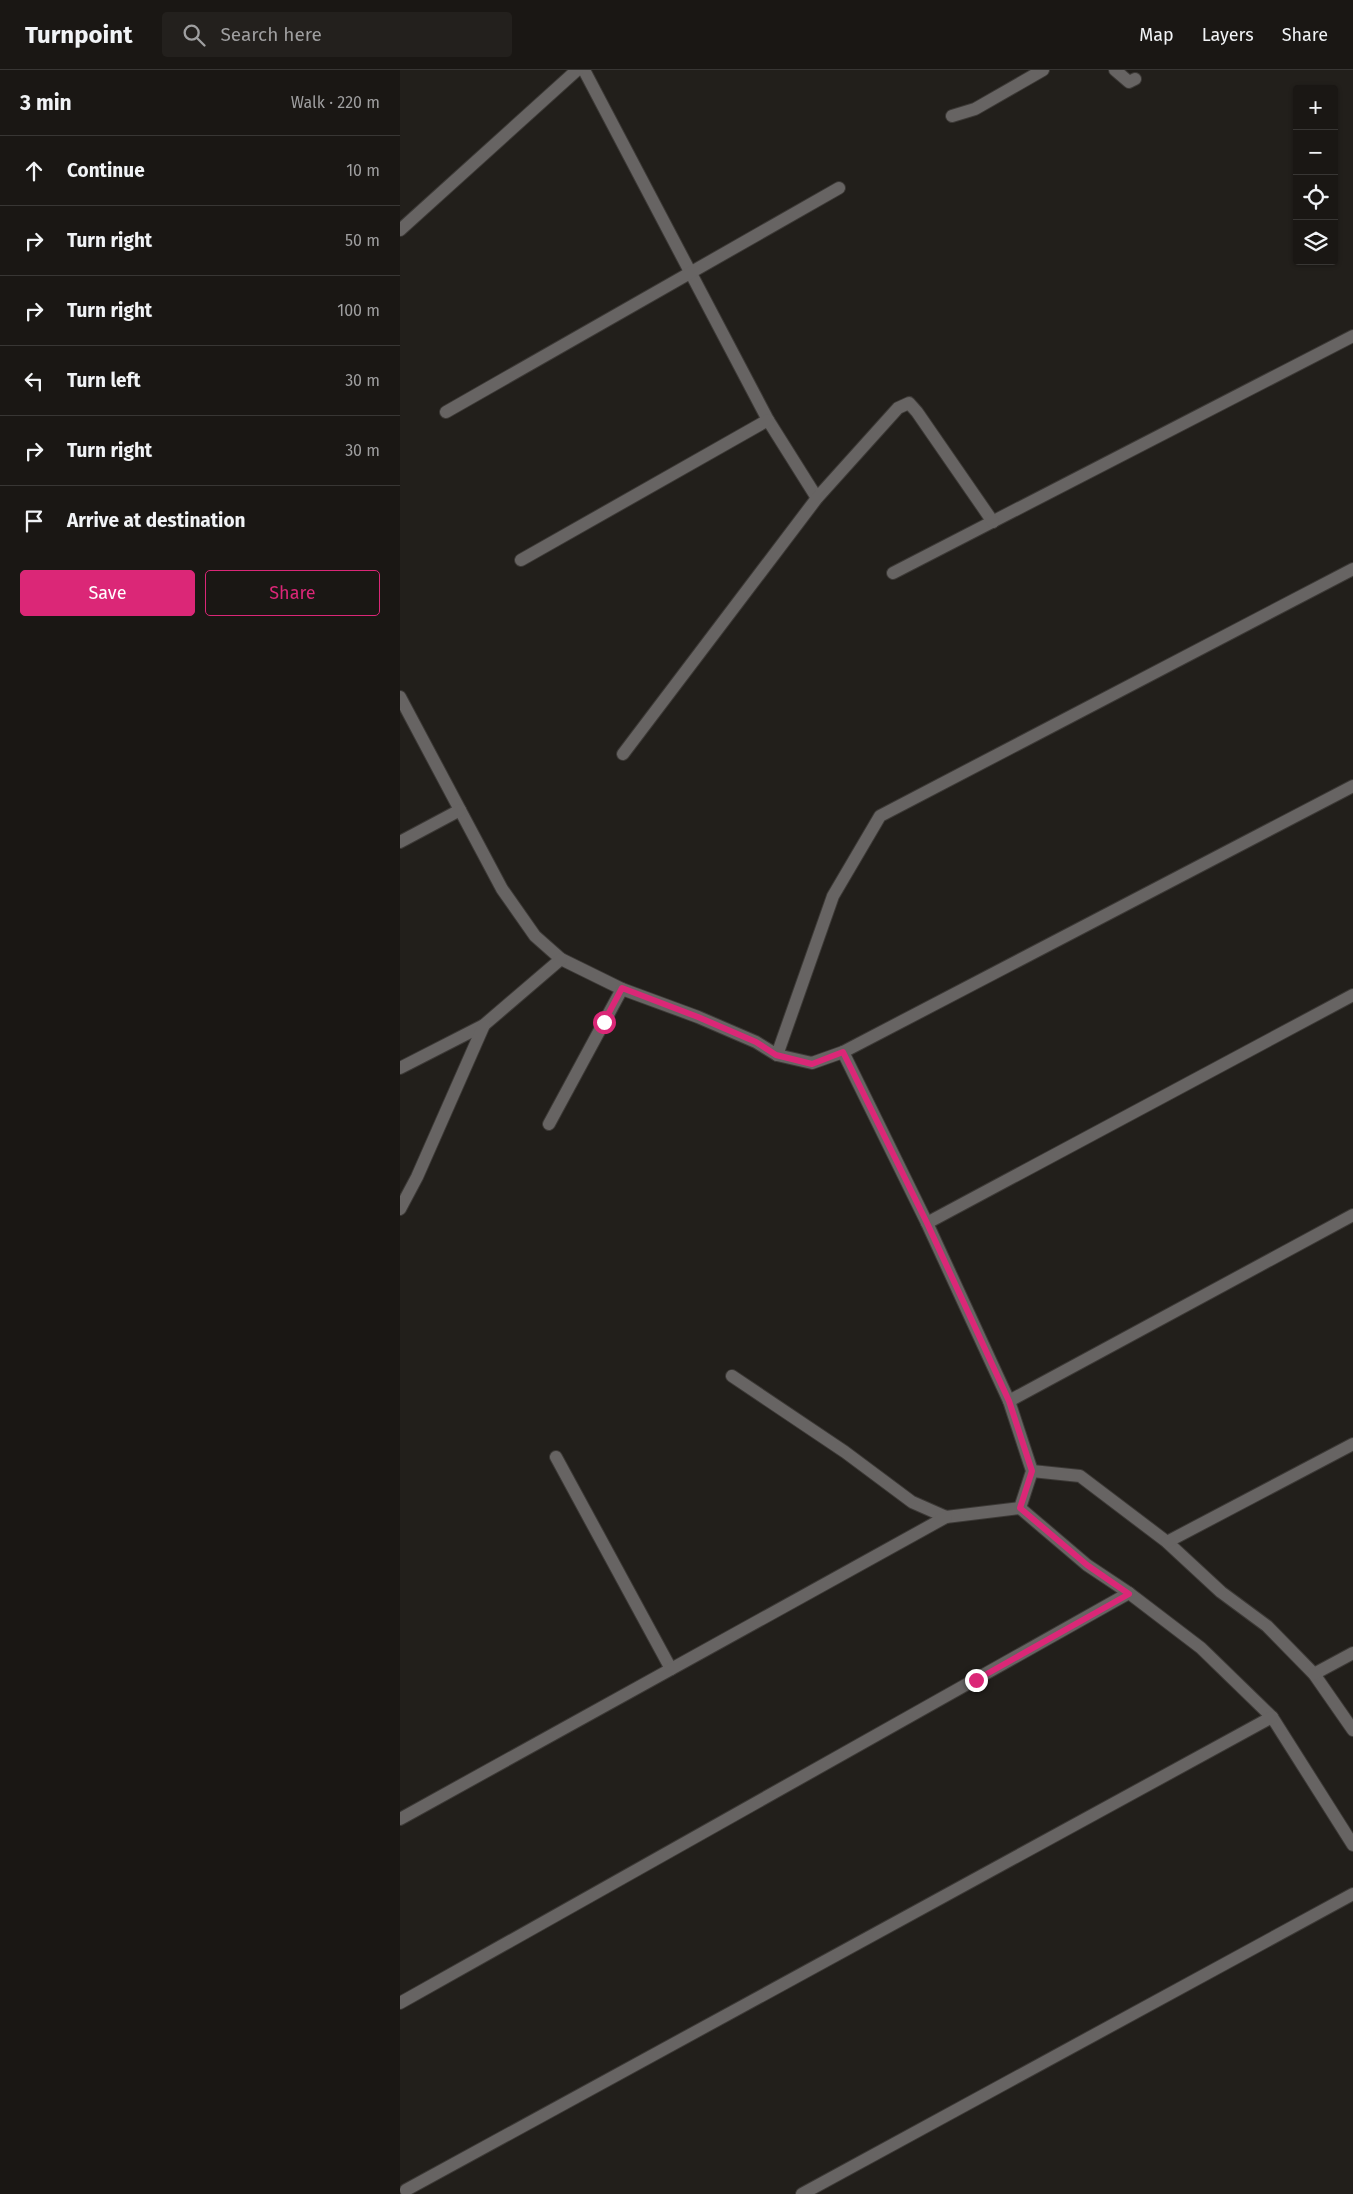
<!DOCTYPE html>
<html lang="en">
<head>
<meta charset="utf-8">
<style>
  body { margin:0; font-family:"Fira Sans",sans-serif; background:#23201d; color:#f1f3f6 }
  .controls { position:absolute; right:15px; top:15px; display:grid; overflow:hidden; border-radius:5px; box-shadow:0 1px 4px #0004 }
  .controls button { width:45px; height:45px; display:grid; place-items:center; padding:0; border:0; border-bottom:1px solid #383634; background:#1a1714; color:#f1f3f6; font:25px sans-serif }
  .stop { position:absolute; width:15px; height:15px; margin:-11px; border:4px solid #db2777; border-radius:50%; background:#fff }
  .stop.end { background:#db2777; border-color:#fff; box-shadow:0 1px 5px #0008 }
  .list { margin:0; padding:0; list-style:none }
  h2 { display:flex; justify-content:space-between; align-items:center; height:65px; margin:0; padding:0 20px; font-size:21px }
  h2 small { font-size:16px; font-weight:400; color:#9f9fa0 }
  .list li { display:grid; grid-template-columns:32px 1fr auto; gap:15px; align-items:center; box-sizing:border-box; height:70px; padding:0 20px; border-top:1px solid #383634 }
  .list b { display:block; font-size:19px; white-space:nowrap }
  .list em { font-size:16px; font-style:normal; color:#9f9fa0 }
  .actions { display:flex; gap:10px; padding:15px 20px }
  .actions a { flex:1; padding:11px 0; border:1px solid #db2777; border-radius:5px; text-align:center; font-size:18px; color:#db2777 }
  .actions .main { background:#db2777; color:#fff }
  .icon { flex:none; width:28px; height:28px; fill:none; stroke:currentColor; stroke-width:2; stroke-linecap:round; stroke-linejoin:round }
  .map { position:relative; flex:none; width:953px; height:2124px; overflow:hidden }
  header { display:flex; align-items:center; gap:30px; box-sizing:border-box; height:70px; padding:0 25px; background:#1a1714; border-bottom:1px solid #383634 }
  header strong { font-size:24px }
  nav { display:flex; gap:28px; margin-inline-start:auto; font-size:18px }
  .search { width:350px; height:45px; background:#23201d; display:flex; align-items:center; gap:12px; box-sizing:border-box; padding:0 18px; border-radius:5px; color:#9f9fa0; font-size:19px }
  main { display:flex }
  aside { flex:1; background:#1a1714 }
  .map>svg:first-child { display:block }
</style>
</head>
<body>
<header>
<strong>Turnpoint</strong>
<div class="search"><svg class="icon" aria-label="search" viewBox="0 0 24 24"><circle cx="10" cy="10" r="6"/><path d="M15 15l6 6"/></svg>Search here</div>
<nav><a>Map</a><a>Layers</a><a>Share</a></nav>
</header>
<main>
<aside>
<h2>3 min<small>Walk · 220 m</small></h2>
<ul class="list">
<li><svg class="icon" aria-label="ahead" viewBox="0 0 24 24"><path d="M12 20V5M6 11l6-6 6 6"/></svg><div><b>Continue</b></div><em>10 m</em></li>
<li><svg class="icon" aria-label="right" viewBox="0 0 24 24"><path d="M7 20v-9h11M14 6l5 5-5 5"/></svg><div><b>Turn right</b></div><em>50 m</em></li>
<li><svg class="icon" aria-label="right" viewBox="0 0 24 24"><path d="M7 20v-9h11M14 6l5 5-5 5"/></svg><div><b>Turn right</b></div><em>100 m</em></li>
<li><svg class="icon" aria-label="left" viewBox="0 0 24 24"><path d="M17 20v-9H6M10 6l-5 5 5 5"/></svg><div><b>Turn left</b></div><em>30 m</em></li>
<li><svg class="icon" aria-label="right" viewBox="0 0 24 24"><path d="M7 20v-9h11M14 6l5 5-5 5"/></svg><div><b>Turn right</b></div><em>30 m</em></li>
<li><svg class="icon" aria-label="arrive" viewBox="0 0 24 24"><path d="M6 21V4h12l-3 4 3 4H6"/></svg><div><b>Arrive at destination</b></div></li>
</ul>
<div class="actions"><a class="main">Save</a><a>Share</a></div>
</aside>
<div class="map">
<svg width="953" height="2124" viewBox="0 0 953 2124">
  <rect width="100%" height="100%" fill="#221f1b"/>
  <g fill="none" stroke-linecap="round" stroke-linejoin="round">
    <g stroke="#3c3936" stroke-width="14">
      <g id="minor">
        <path d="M184 0 368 350 417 428"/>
        <path d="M715 0 729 12 735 9"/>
        <path d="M552 46 575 39 643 0"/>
        <path d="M0 160 177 0"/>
        <path d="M46 342 439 118"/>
        <path d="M121 490 368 350"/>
        <path d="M493 503 953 266"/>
        <path d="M0 627 102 819 135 866 161 889 222 919 298 947 356 972 377 985 412 993 443 982 527 1153 609 1331 632 1401 620 1438 687 1495 729 1523 801 1578 872 1647 953 1775"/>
        <path d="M223 684 417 428 498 338 509 333 517 342 593 452"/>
        <path d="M0 772 60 740"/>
        <path d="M443 982 953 716"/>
        <path d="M377 985 433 826 480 746 953 499"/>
        <path d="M0 998 84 955 161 889"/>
        <path d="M149 1054 222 919"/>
        <path d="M0 1139 17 1107 84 955"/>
        <path d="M527 1153 953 925"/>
        <path d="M332 1306 445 1382 512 1432 546 1447 620 1438"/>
        <path d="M609 1331 953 1145"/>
        <path d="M156 1387 271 1599"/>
        <path d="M632 1401 680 1406 767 1472 821 1522 867 1556 914 1604 953 1660"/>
        <path d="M767 1472 953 1374"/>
        <path d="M914 1604 953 1583"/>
        <path d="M0 1749 546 1447"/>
        <path d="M0 1933 729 1523"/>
        <path d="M6 2120 872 1647"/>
        <path d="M402 2124 953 1824"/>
      </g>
    </g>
    <use href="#minor" stroke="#676463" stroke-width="12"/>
  </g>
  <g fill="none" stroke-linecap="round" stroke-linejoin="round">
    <path stroke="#db2777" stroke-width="6" d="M204 952 222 918 298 947 356 972 376 985 412 994 443 982 527 1153 609 1331 632 1401 620 1438 687 1495 729 1524 576 1610"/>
  </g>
</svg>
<div class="controls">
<button>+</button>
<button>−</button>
<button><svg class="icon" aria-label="locate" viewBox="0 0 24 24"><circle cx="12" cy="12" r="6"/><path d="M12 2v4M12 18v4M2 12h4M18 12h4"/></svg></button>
<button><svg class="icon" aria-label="layers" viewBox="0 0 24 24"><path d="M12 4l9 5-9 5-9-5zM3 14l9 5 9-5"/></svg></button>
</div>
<div class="stop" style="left:204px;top:952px"></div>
<div class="stop end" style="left:576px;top:1610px"></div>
</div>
</main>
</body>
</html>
